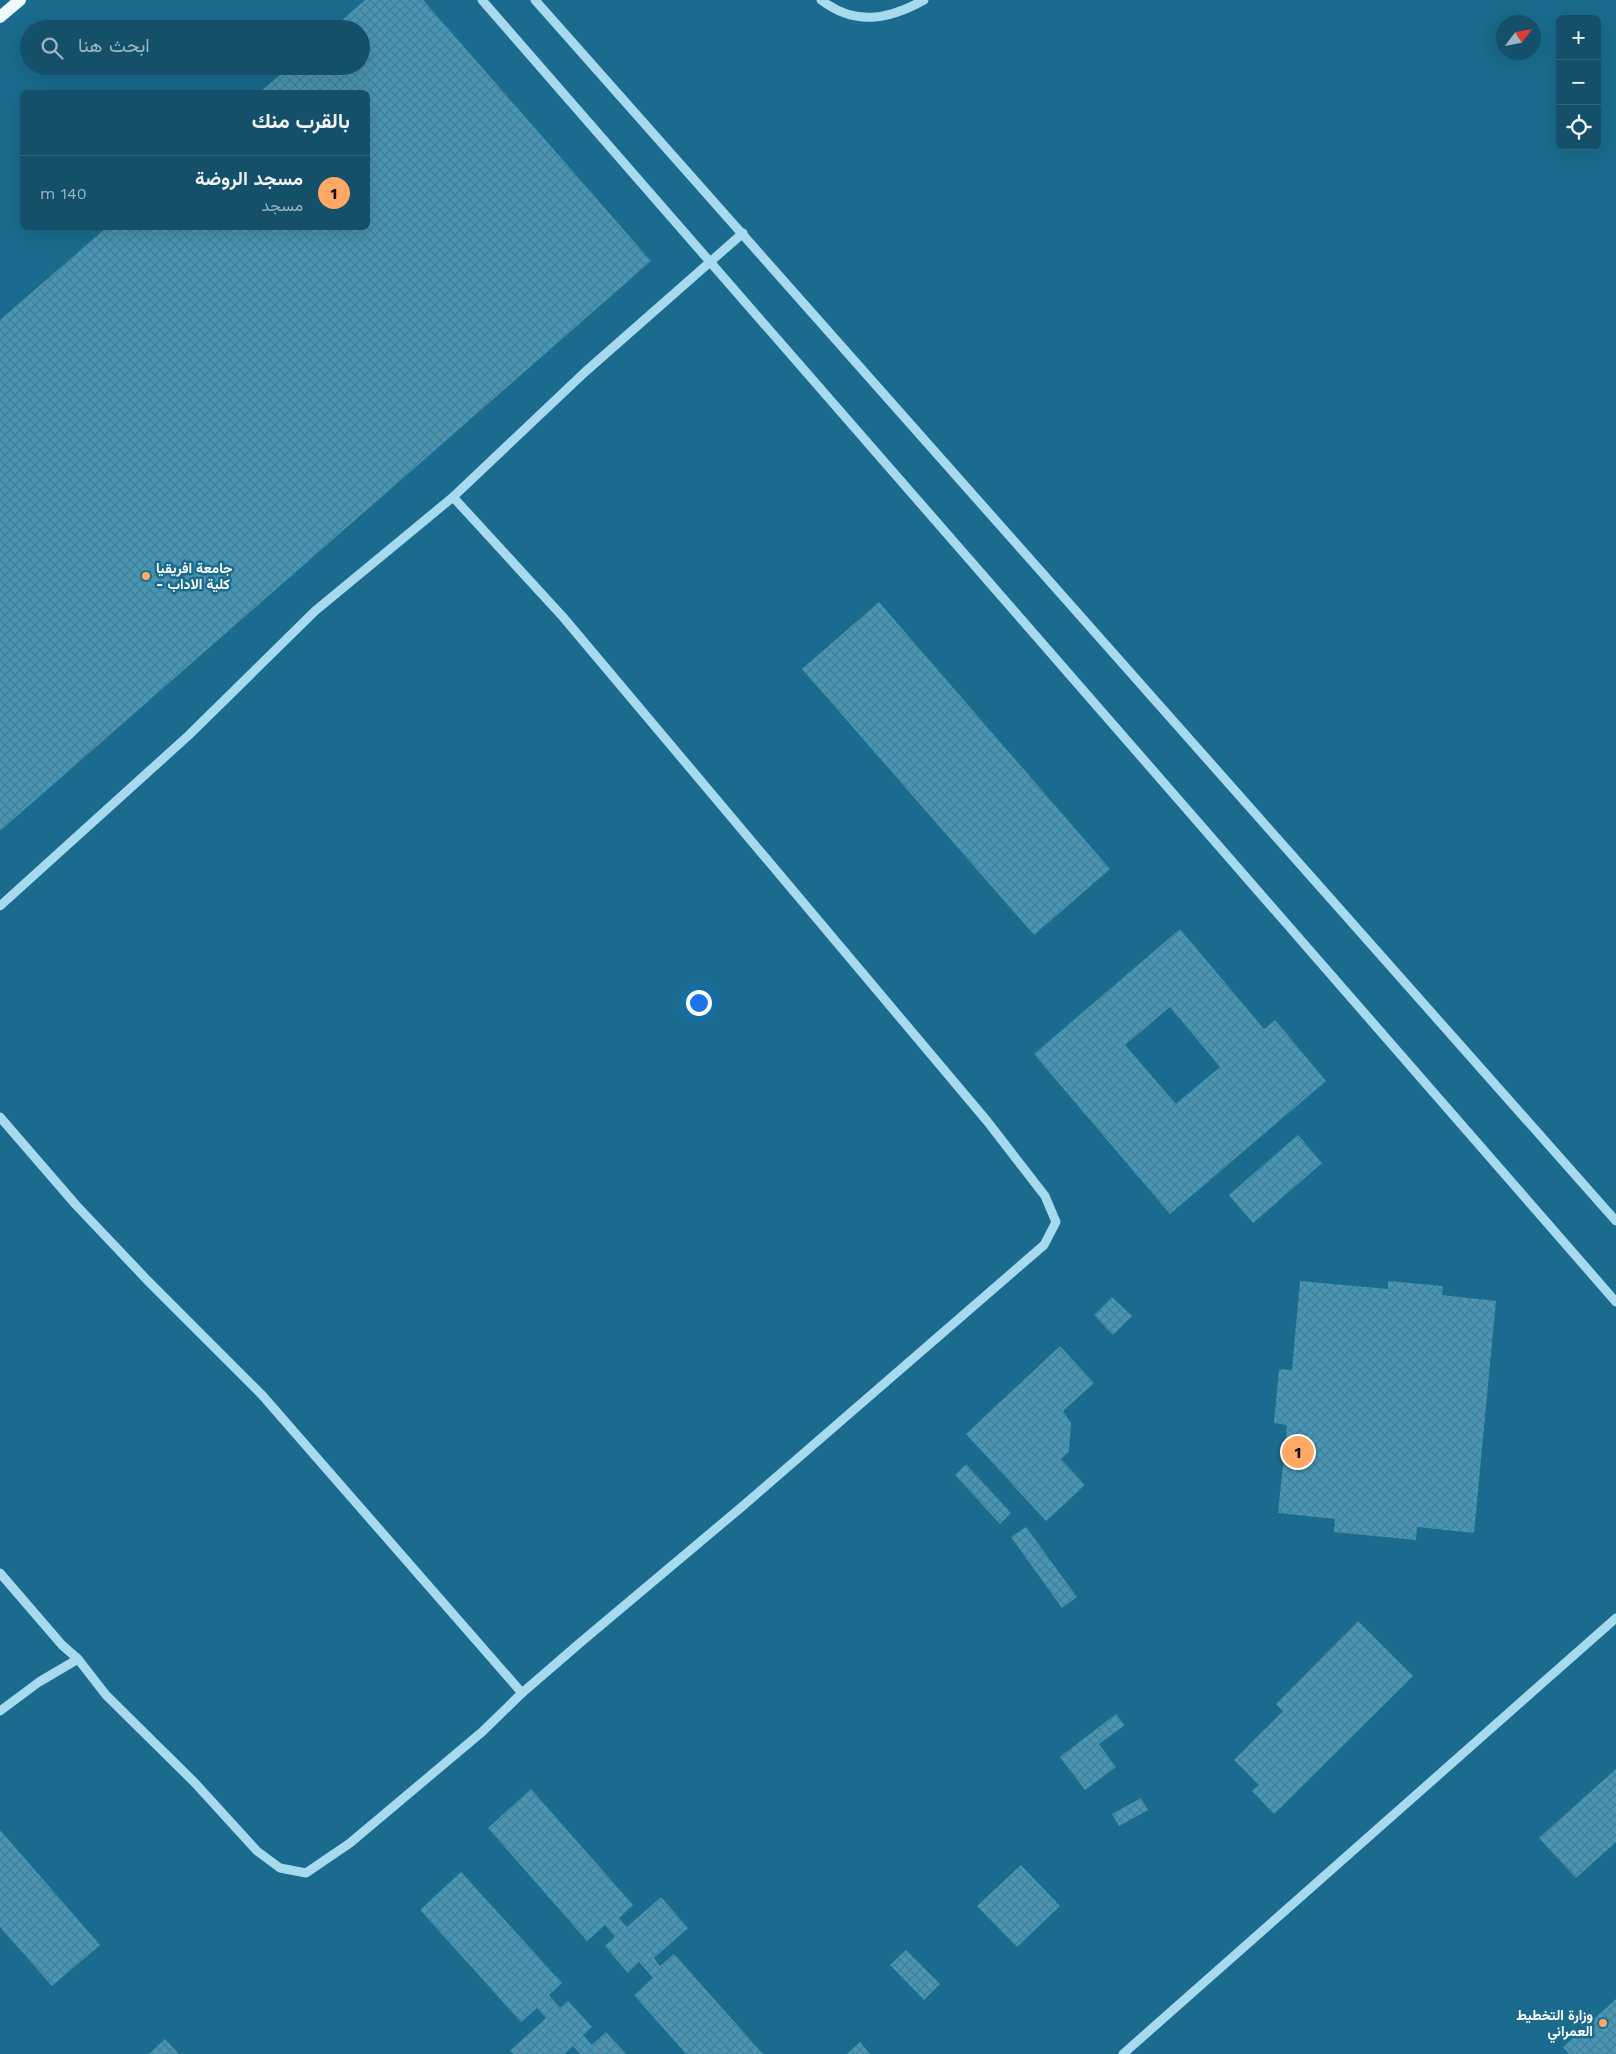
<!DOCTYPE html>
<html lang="ar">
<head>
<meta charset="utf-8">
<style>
  body { margin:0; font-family:"Work Sans",Vazirmatn,sans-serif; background:#215a72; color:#f1f3f6; direction:rtl }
  .controls { position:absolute; right:15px; top:15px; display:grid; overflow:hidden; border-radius:8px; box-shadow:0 5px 20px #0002 }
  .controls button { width:45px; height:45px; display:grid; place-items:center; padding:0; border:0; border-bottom:1px solid #33677e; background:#14506a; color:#f1f3f6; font:25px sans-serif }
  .compass { position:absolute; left:1496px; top:15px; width:45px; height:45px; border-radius:50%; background:#14506a; box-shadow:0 5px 20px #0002; rotate:58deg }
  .you { position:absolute; left:698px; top:1002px; width:18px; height:18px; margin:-12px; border:4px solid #fff; border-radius:50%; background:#1a73e8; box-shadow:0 0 0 8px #1a73e833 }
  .badge { display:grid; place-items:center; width:32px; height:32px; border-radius:50%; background:#ffa964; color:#111; font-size:16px; font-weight:700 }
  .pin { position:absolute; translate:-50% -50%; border:2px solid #fff; box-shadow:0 1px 5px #0006 }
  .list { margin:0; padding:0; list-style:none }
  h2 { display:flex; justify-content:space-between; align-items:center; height:65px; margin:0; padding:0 20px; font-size:21px }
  h2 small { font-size:16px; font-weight:400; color:#9db5c1 }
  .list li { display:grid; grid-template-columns:32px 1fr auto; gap:15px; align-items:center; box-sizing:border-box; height:75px; padding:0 20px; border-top:1px solid #33677e }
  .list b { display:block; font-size:19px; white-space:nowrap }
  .list p { margin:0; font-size:16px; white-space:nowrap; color:#9db5c1 }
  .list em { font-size:16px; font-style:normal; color:#9db5c1 }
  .icon { flex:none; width:28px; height:28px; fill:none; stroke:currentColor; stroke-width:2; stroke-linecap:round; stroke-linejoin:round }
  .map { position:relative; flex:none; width:1616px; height:2054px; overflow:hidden; direction:ltr }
  .search { position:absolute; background:#14506a; box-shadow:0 5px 20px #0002; left:20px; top:20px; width:350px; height:55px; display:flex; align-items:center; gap:12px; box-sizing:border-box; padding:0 18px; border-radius:28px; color:#9db5c1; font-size:19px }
  .panel { position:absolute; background:#14506a; box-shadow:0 5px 20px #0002; left:20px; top:90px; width:350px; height:140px; border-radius:8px; direction:rtl }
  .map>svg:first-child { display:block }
</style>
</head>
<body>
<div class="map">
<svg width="1616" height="2054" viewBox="0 0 1616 2054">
  <defs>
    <pattern id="building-cross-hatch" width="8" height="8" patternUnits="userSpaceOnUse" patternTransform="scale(1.25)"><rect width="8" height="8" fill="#4797b7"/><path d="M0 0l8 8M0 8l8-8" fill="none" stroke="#497d92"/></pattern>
  </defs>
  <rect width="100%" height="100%" fill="#1a6b8d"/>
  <g fill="url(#building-cross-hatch)" fill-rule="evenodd">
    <path d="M365 0H423L651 261 0 831V320L106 228H368V92H260L290 66H361V29H332Z"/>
    <path d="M879 602 1110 869 1034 935 802 669Z"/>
    <path d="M1180 929 1264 1029 1275 1020 1326 1081 1170 1214 1034 1054ZM1170 1007 1220 1067 1176 1104 1125 1045Z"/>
    <path d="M1298 1135 1322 1163 1253 1223 1229 1195Z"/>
    <path d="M1300 1281 1388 1289V1281L1443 1286 1442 1295 1496 1301 1474 1533 1417 1527 1416 1540 1334 1532 1335 1519 1278 1513 1287 1425 1274 1423 1279 1369 1292 1370Z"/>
    <path d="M1112 1297 1132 1316 1113 1335 1094 1315Z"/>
    <path d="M1060 1346 1094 1383 1063 1411 1071 1423 1069 1452 1061 1459 1085 1485 1046 1521 966 1434Z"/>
    <path d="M966 1464 1011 1513 1000 1524 955 1475Z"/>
    <path d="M1026 1527 1077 1597 1062 1608 1011 1537Z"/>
    <path d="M1358 1621 1413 1676 1274 1814 1252 1791 1259 1785 1234 1760 1283 1711 1276 1704Z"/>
    <path d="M1116 1714 1125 1725 1099 1744 1116 1767 1085 1790 1060 1757Z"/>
    <path d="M1616 1769V1842L1576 1878 1539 1838Z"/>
    <path d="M531 1789 633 1905 619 1918 627 1927 661 1897 688 1928 654 1958 660 1966 674 1954 763 2054H686L634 1995 653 1978 639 1962 628 1973 605 1946 615 1937 605 1925 587 1941 488 1828Z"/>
    <path d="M1141 1798 1148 1810 1119 1826 1112 1814Z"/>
    <path d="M0 1830 100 1945 52 1986 0 1927Z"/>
    <path d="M1021 1865 1060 1906 1017 1947 977 1906Z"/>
    <path d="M461 1872 562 1983 549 1995 560 2008 568 2001 592 2027 583 2035 592 2045 606 2032 626 2054H580L573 2046 564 2054H513L510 2051 546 2018 537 2008 521 2022 420 1910Z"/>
    <path d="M906 1950 940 1984 924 2000 890 1965Z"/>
    <path d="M1616 1999V2054H1569L1563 2047Z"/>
    <path d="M165 2039 179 2054H149Z"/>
    <path d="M860 2042 870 2054H847Z"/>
  </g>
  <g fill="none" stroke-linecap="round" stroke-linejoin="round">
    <g stroke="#a7daee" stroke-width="9">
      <path d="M482 0 1616 1302"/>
      <path d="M535 0 1616 1221"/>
      <path d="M821 0C855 26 888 20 924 0"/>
      <path d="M0 906 189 735 315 611 453 497 585 372 743 233"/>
      <path d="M0 1117 76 1205 148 1281 262 1395 522 1693"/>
      <path d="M0 1573 62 1645 78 1659 106 1695 195 1783 257 1851 280 1868 306 1873 350 1843 482 1732 522 1693 581 1642 744 1505 1044 1245 1056 1222 1045 1196 987 1121 563 617 453 497"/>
      <path d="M0 1711 39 1682 78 1659"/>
      <path d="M1123 2054 1616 1618"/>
    </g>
    <path stroke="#eef9ff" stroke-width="12" d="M0 17 20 0"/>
  </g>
  <g fill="#ffa964" stroke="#1a6b8d" stroke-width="2">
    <circle cx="146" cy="576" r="5"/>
    <circle cx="1603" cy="2023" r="5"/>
  </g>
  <g text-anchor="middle" stroke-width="5" stroke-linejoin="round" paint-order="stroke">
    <g font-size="14" font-weight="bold" fill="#fff" stroke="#1a6b8d" text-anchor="start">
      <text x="156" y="573">جامعة افريقيا<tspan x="156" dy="16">- كلية الاداب</tspan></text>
      <text x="1593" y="2020" text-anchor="end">وزارة التخطيط<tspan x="1593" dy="16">العمراني</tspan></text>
    </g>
  </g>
</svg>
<div class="controls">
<button>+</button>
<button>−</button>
<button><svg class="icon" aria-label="locate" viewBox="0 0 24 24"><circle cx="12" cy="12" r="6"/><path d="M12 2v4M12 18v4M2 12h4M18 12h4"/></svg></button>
</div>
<svg class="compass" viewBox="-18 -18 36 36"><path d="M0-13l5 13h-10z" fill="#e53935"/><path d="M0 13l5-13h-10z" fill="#9db5c1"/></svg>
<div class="you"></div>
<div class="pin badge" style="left:1298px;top:1452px">1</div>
<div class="search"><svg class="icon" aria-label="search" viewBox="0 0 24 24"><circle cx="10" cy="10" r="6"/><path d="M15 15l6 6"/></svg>ابحث هنا</div>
<section class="panel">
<h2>بالقرب منك<small></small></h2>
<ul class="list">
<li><span class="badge">1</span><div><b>مسجد الروضة</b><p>مسجد</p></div><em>140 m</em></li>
</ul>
</section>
</div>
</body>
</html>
